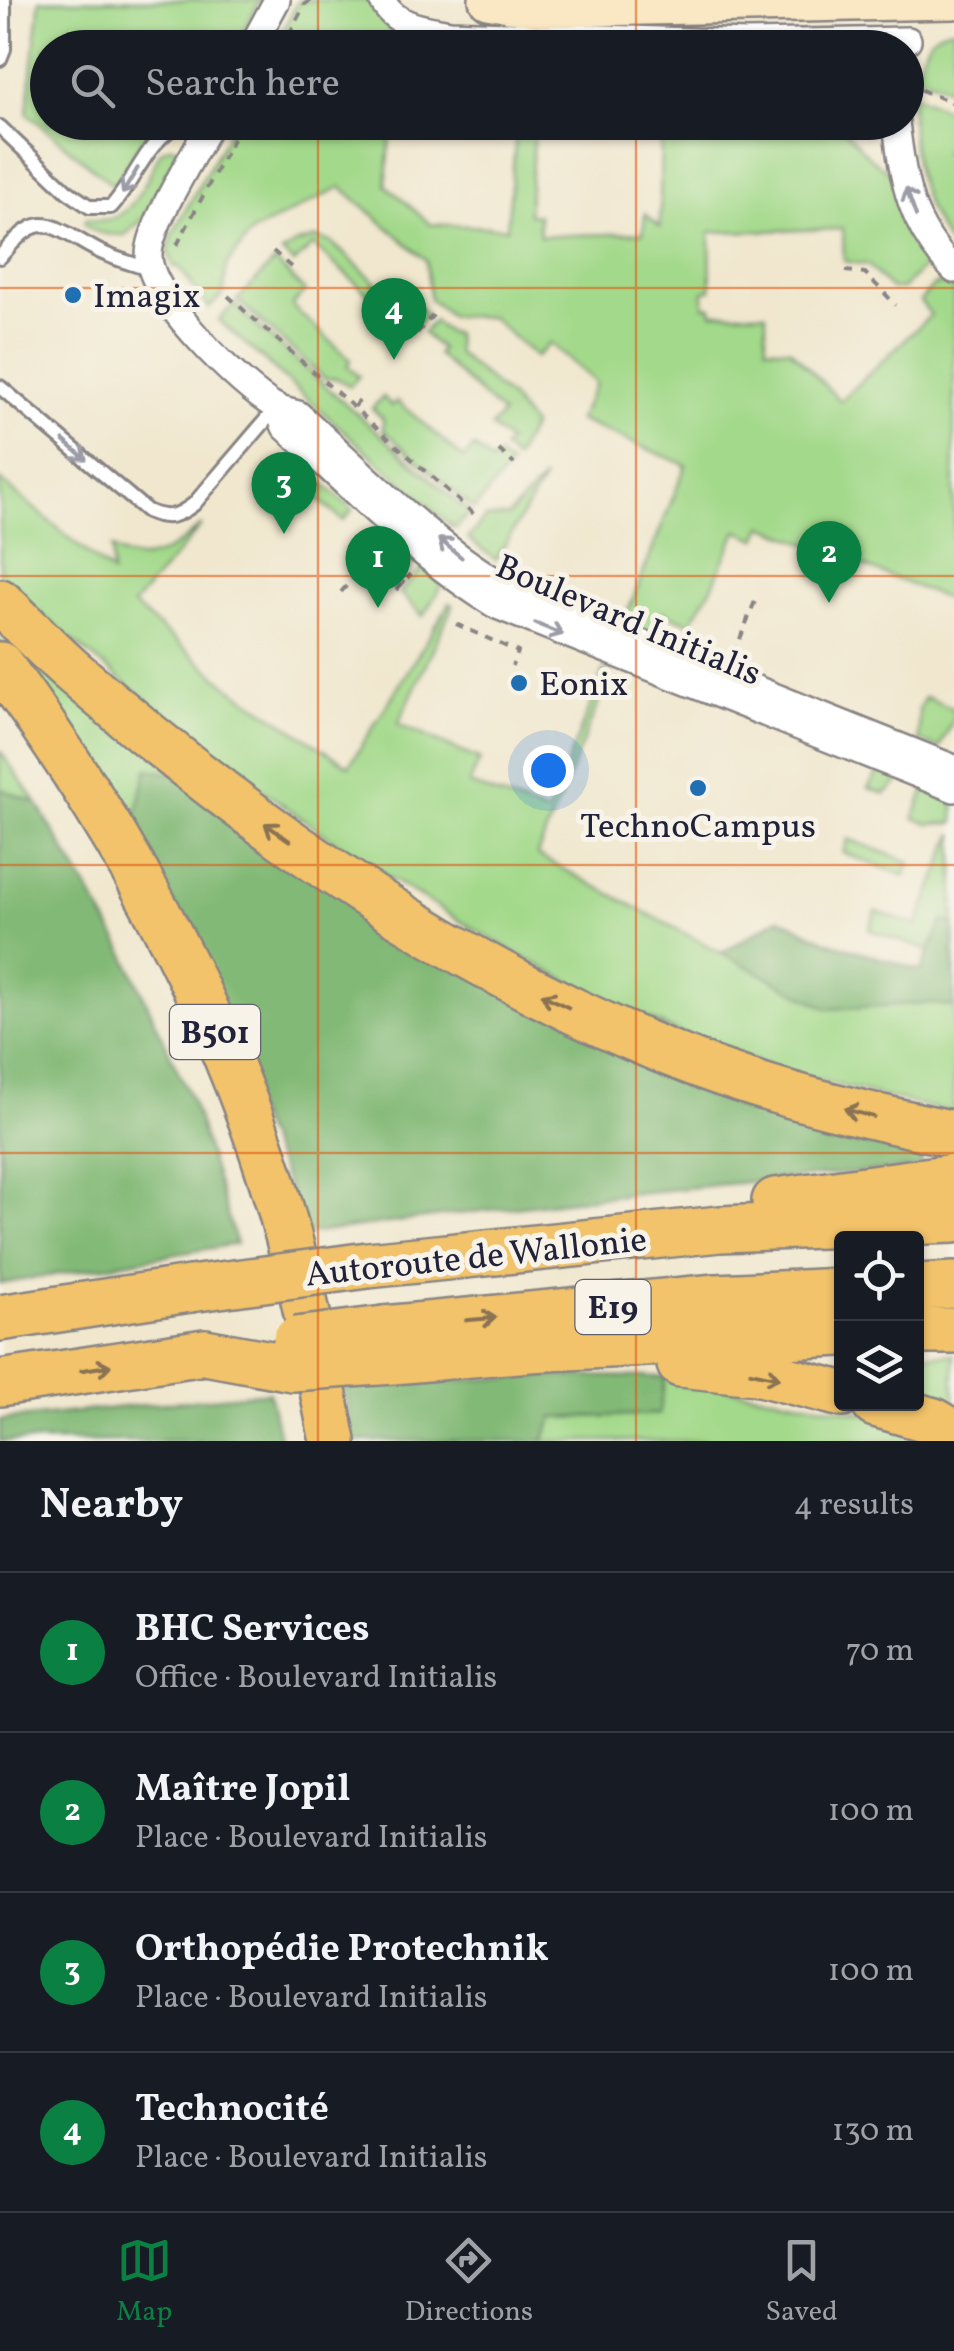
<!DOCTYPE html>
<html lang="en">
<head>
<meta charset="utf-8">
<style>
  body { margin:0; font-family:Vollkorn,serif; background:#20242c; color:#f1f3f6 }
  .controls { position:absolute; right:30px; bottom:30px; display:grid; overflow:hidden; border-radius:10px; box-shadow:0 2px 8px #0004 }
  .controls button { width:90px; height:90px; display:grid; place-items:center; padding:0; border:0; border-bottom:2px solid #363941; background:#171b24; color:#f1f3f6; font:50px sans-serif }
  .you { position:absolute; left:548px; top:770px; width:35px; height:35px; margin:-25px; border:8px solid #fff; border-radius:50%; background:#1a73e8; box-shadow:0 0 0 15px #1a73e833 }
  .badge { display:grid; place-items:center; width:65px; height:65px; border-radius:50%; background:#0b8043; color:#fff; font-size:32px; font-weight:700 }
  .pin { position:absolute; translate:-50% -82px; filter:drop-shadow(0 2px 5px #0008) }
  .pin::after { content:''; position:absolute; top:52px; width:35px; height:30px; background:inherit; clip-path:polygon(0 0,100% 0,50% 100%) }
  .list { margin:0; padding:0; list-style:none }
  h2 { display:flex; justify-content:space-between; align-items:center; height:130px; margin:0; padding:0 40px; font-size:42px }
  h2 small { font-size:32px; font-weight:400; color:#9ea1a6 }
  .list li { display:grid; grid-template-columns:65px 1fr auto; gap:30px; align-items:center; box-sizing:border-box; height:160px; padding:0 40px; border-top:2px solid #363941 }
  .list b { display:block; font-size:38px; white-space:nowrap }
  .list p { margin:0; font-size:32px; white-space:nowrap; color:#9ea1a6 }
  .list em { font-size:32px; font-style:normal; color:#9ea1a6 }
  .icon { flex:none; width:55px; height:55px; fill:none; stroke:currentColor; stroke-width:2; stroke-linecap:round; stroke-linejoin:round }
  .map { position:relative; flex:none; width:954px; height:1441px; overflow:hidden }
  .search { position:absolute; background:#171b24; box-shadow:0 2px 8px #0004; left:30px; right:30px; top:30px; height:110px; display:flex; align-items:center; gap:25px; box-sizing:border-box; padding:0 35px; border-radius:55px; color:#9ea1a6; font-size:38px }
  .sheet { height:770px; background:#171b24 }
  nav { display:flex; justify-content:space-around; align-items:center; box-sizing:border-box; height:140px; border-top:2px solid #363941; background:#171b24; font-size:28px; color:#9ea1a6 }
  nav a { display:grid; justify-items:center; gap:5px }
  nav .on { color:#0b8043 }
  .map>svg:first-child { display:block }
</style>
</head>
<body>
<div class="map">
<svg width="954" height="1441" viewBox="0 0 954 1441">
  <rect width="100%" height="100%" fill="#f7f3e8"/>
  <filter id="ink" filterUnits="userSpaceOnUse"><feTurbulence type="fractalNoise" baseFrequency=".01" numOctaves="2"/><feDisplacementMap in="SourceGraphic" scale="20" xChannelSelector="R" yChannelSelector="G"/><feConvolveMatrix kernelMatrix="1 2 1 2 8 2 1 2 1" color-interpolation-filters="sRGB"/></filter>
  <filter id="wash" filterUnits="userSpaceOnUse"><feTurbulence type="fractalNoise" baseFrequency=".0048" numOctaves="4" result="noise"/><feDisplacementMap in="SourceGraphic" scale="40" xChannelSelector="R" yChannelSelector="G"/><feGaussianBlur stdDeviation="2.25" result="paint"/><feColorMatrix in="noise" values="0 0 0 0 0 0 0 0 0 0 0 0 0 0 0 0 0 1.4 0 .05"/><feComposite in="paint" operator="in"/></filter>
  <g filter="url(#wash)">
    <rect width="100%" height="100%" fill="#f0e7ce"/>
    <g fill="#a3d98a" stroke="#627e62" stroke-width="2.5">
      <path d="M40 0H260L234 47 48 48V122L159 123 143 139 115 187 27 113Z"/>
      <path d="M299 0H371C382 14 398 30 400 48H274Z"/>
      <path d="M954 28V91L916 74C924 50 926 31 954 28Z"/>
      <path d="M912 94 954 113V129L944 154 954 159V251C917 204 909 153 912 94Z"/>
      <path d="M234 123H392L386 185 430 224 507 228 517 123H535L528 214 538 215 540 236 643 233 645 214 660 227 661 123H842V127L869 157 893 175 911 228 905 232 927 264 902 289H891L868 265 844 261 843 229 710 232 711 290 704 291V306L711 307 712 313H766V347L790 349 840 401 931 315 920 301 934 285 947 282 954 288V602L763 526 757 539 737 531 712 587 690 623 662 612 654 634 624 621 686 465 578 420 596 383 550 343 536 357 491 317 450 316 430 299 426 260 341 187 252 232 226 266 224 293 209 308 179 267H174L168 252 173 233Z"/>
      <path d="M171 146 180 149 143 219 125 235C110 235 94 235 84 222L87 218C130 232 145 181 161 151Z"/>
      <path d="M316 238 331 242 391 296H411L412 301 427 315 416 326 398 309 392 315 313 245 294 263 282 253 295 244Z"/>
      <path d="M275 261 305 291 292 306 351 360 347 366 359 376 350 386 336 378 325 379 237 300Z"/>
      <path d="M234 304 248 318 470 513 455 528 450 525 223 324 219 320Z"/>
      <path d="M433 321 447 332 455 334 457 353 511 399 532 426 515 459 503 449 508 442 491 427 502 414 437 354 441 349 423 333Z"/>
      <path d="M383 397 392 406 397 401 464 459 474 447 492 462 498 456 510 466 474 509 383 430V419L372 408Z"/>
      <path d="M315 476 353 510 343 521 305 488Z"/>
      <path d="M544 478 496 560 468 539 485 518 508 516Z"/>
      <path d="M0 480 112 573V548C146 573 175 547 202 525L133 605 232 689 349 766 450 603 453 605 398 724 480 760 469 784 547 814 604 671 610 674 537 855 722 953 779 918 829 942 921 971 929 951 869 930 876 911 917 926 954 833V1113C876 1094 796 1078 720 1049 504 964 313 836 134 690 89 654 43 618 0 579Z"/>
      <path d="M384 544 394 545 415 561 401 578 366 558 376 548Z"/>
      <path d="M423 568 442 585 423 616 400 593Z"/>
      <path d="M0 624 178 775 133 829 77 742 0 634Z"/>
      <path d="M925 697 954 709V718L939 748 919 741V709Z"/>
      <path d="M0 751 37 803 0 789Z"/>
      <path d="M880 769 903 778 885 794 868 788Z"/>
      <path d="M926 787 954 797V823L928 824 914 818Z"/>
      <path d="M848 839 910 862 905 876 843 853Z"/>
      <path d="M954 1354V1414L917 1397 916 1355Z"/>
      <path d="M665 1377 869 1414 934 1441H543L554 1418 658 1414Z"/>
    </g>
    <g fill="#82b976" stroke="#526e58" stroke-width="2.5">
      <path d="M147 769 178 775 268 842 920 1149 922 1168C716 1182 512 1205 308 1234L133 829Z"/>
      <path d="M0 789 37 803 121 946 193 1104 236 1244 0 1284Z"/>
      <path d="M779 918 829 942 921 971 943 921 954 923V1007L929 1003 828 1009 722 953Z"/>
      <path d="M547 1376 665 1377 659 1414 554 1418 543 1441H353L344 1386Z"/>
      <path d="M269 1392 280 1441H0V1420Z"/>
    </g>
  </g>
  <g filter="url(#ink)">
    <g fill="none" stroke-linecap="round" stroke-linejoin="round">
      <g stroke="#898484" stroke-width="18">
        <g id="lane">
          <path d="M0 59 4 49V0"/>
          <path d="M0 127 67 191 90 207H111C137 179 146 138 184 122"/>
          <path d="M0 257C39 211 45 221 91 247 109 258 132 263 151 270"/>
          <path d="M0 387 147 511C167 520 177 517 194 504L277 407"/>
        </g>
      </g>
      <g stroke="#898484" stroke-width="30">
        <g id="street">
          <path d="M382 0C394 26 424 28 450 33L746 43 908 40"/>
          <path d="M251 48 277 0"/>
          <path d="M211 122C196 152 149 225 149 255 148 297 241 387 276 407 282 411 291 412 298 414 366 475 436 550 516 593L954 768"/>
          <path d="M896 122C903 183 910 225 954 270"/>
          <path d="M277 407 285 427C353 489 418 558 497 606L954 789"/>
        </g>
      </g>
      <g stroke="#898484" stroke-width="40">
        <path id="secondary" d="M487 0 539 9 954 1"/>
      </g>
      <g stroke="#898484" stroke-width="50">
        <g id="highway">
          <path d="M0 602C24 624 47 649 71 670 259 833 471 980 705 1067 786 1097 870 1116 954 1134"/>
          <path d="M0 665C132 844 241 1045 295 1262 310 1321 321 1381 333 1441"/>
          <path d="M775 1201 954 1177"/>
          <path d="M368 1265 720 1229 954 1220"/>
          <path d="M916 1287 954 1285"/>
          <path d="M0 1318 190 1289"/>
          <path d="M384 1329 716 1297 842 1291"/>
          <path d="M916 1331H954"/>
          <path d="M393 1361 529 1349 842 1333"/>
          <path d="M680 1364 756 1372 842 1394"/>
          <path d="M0 1383 205 1352"/>
          <path d="M875 1404 934 1421 954 1433"/>
        </g>
      </g>
      <g stroke="#898484" stroke-width="4" stroke-dasharray="8 8" stroke-linecap="butt">
        <path d="M282 48 305 4 311 0"/>
        <path d="M906 84 954 103"/>
        <path d="M177 245 242 122"/>
        <path d="M273 251 292 268"/>
        <path d="M845 271 865 273 896 305"/>
        <path d="M228 296 476 516"/>
        <path d="M417 333 436 312"/>
        <path d="M354 407 361 399"/>
        <path d="M499 450 514 464"/>
        <path d="M396 590 411 574"/>
        <path d="M341 592 368 562 404 583"/>
        <path d="M456 624 518 652 512 666"/>
        <path d="M734 654 757 596"/>
      </g>
      <use href="#lane" stroke="#fff" stroke-width="12"/>
      <use href="#street" stroke="#fff" stroke-width="25"/>
      <use href="#secondary" stroke="#fae7c3" stroke-width="35"/>
      <use href="#highway" stroke="#f2c36a" stroke-width="45"/>
      <g stroke="#898484" stroke-width="50" stroke-linecap="butt">
        <g id="highway-bridge">
          <path d="M190 1289 368 1265"/>
          <path d="M296 1340 384 1329"/>
          <path d="M205 1352 292 1368 393 1361"/>
        </g>
      </g>
      <use href="#highway-bridge" stroke="#f2c36a" stroke-width="45"/>
    </g>
    <defs><path id="oneway-shaft" d="M-6 0H5M1.5-3L5.5 0L1.5 3" fill="none" stroke-width="1.6" stroke-linecap="round" stroke-linejoin="round" transform="scale(2.5)"/></defs>
    <g stroke="#9c9ca7">
      <use href="#oneway-shaft" transform="translate(130 181) rotate(121)"/>
      <use href="#oneway-shaft" transform="translate(911 202) rotate(-110)"/>
      <use href="#oneway-shaft" transform="translate(75 450) rotate(40)"/>
      <use href="#oneway-shaft" transform="translate(450 548) rotate(-141)"/>
      <use href="#oneway-shaft" transform="translate(549 629) rotate(22)"/>
    </g>
    <g stroke="#8a7252">
      <use href="#oneway-shaft" transform="translate(277 832) rotate(-145)"/>
      <use href="#oneway-shaft" transform="translate(555 1001) rotate(-154)"/>
      <use href="#oneway-shaft" transform="translate(859 1113) rotate(-165)"/>
      <use href="#oneway-shaft" transform="translate(481 1319) rotate(-5)"/>
      <use href="#oneway-shaft" transform="translate(96 1368) rotate(-9)"/>
      <use href="#oneway-shaft" transform="translate(765 1375) rotate(12)"/>
    </g>
  </g>
  <path fill="none" stroke="#de560e" stroke-width="2.5" stroke-opacity="0.55" d="M318 0V48M636 0V48M318 122V1441M636 122V1441M0 288H954M0 576H954M0 865H954M0 1153H954"/>
  <g fill="#1f6fb2" stroke="#f7f3e8" stroke-width="4">
    <circle cx="73" cy="295" r="10"/>
    <circle cx="519" cy="683" r="10"/>
    <circle cx="698" cy="788" r="10"/>
  </g>
  <g text-anchor="middle" stroke-width="10" stroke-linejoin="round" paint-order="stroke">
    <g fill="#f7f3e8" stroke="#62616f" stroke-width="2.5">
      <rect x="170" y="1005" width="90" height="54" rx="8"/>
      <rect x="575.5" y="1280" width="75" height="54" rx="8"/>
    </g>
    <g font-size="32" font-weight="bold" fill="#22223b">
      <text x="215" y="1043">B501</text>
      <text x="613" y="1318">E19</text>
    </g>
    <g font-size="35" fill="#22223b" stroke="#f7f3e8" text-anchor="start">
      <text x="93" y="307">Imagix</text>
      <text x="539" y="695">Eonix</text>
      <text x="698" y="837" text-anchor="middle">TechnoCampus</text>
    </g>
    <g font-size="35" fill="#22223b" stroke="#f7f3e8">
      <text transform="translate(629 619) rotate(23)" y="12">Boulevard Initialis</text>
      <text transform="translate(476 1256) rotate(-6)" y="12">Autoroute de Wallonie</text>
    </g>
  </g>
</svg>
<div class="controls">
<button><svg class="icon" aria-label="locate" viewBox="0 0 24 24"><circle cx="12" cy="12" r="6"/><path d="M12 2v4M12 18v4M2 12h4M18 12h4"/></svg></button>
<button><svg class="icon" aria-label="layers" viewBox="0 0 24 24"><path d="M12 4l9 5-9 5-9-5zM3 14l9 5 9-5"/></svg></button>
</div>
<div class="you"></div>
<div class="pin badge" style="left:378px;top:608px">1</div>
<div class="pin badge" style="left:829px;top:603px">2</div>
<div class="pin badge" style="left:284px;top:534px">3</div>
<div class="pin badge" style="left:394px;top:360px">4</div>
<div class="search"><svg class="icon" aria-label="search" viewBox="0 0 24 24"><circle cx="10" cy="10" r="6"/><path d="M15 15l6 6"/></svg>Search here</div>
</div>
<section class="sheet">
<h2>Nearby<small>4 results</small></h2>
<ul class="list">
<li><span class="badge">1</span><div><b>BHC Services</b><p>Office · Boulevard Initialis</p></div><em>70 m</em></li>
<li><span class="badge">2</span><div><b>Maître Jopil</b><p>Place · Boulevard Initialis</p></div><em>100 m</em></li>
<li><span class="badge">3</span><div><b>Orthopédie Protechnik</b><p>Place · Boulevard Initialis</p></div><em>100 m</em></li>
<li><span class="badge">4</span><div><b>Technocité</b><p>Place · Boulevard Initialis</p></div><em>130 m</em></li>
</ul>
</section>
<nav>
<a class="on"><svg class="icon" aria-label="map" viewBox="0 0 24 24"><path d="M3 6l6-2 6 2 6-2v14l-6 2-6-2-6 2zM9 4v14M15 6v14"/></svg>Map</a>
<a><svg class="icon" aria-label="directions" viewBox="0 0 24 24"><path d="M12 3l9 9-9 9-9-9zM9 14v-3h6M13 9l2 2-2 2"/></svg>Directions</a>
<a><svg class="icon" aria-label="saved" viewBox="0 0 24 24"><path d="M7 4h10v16l-5-4-5 4z"/></svg>Saved</a>
</nav>
</body>
</html>
